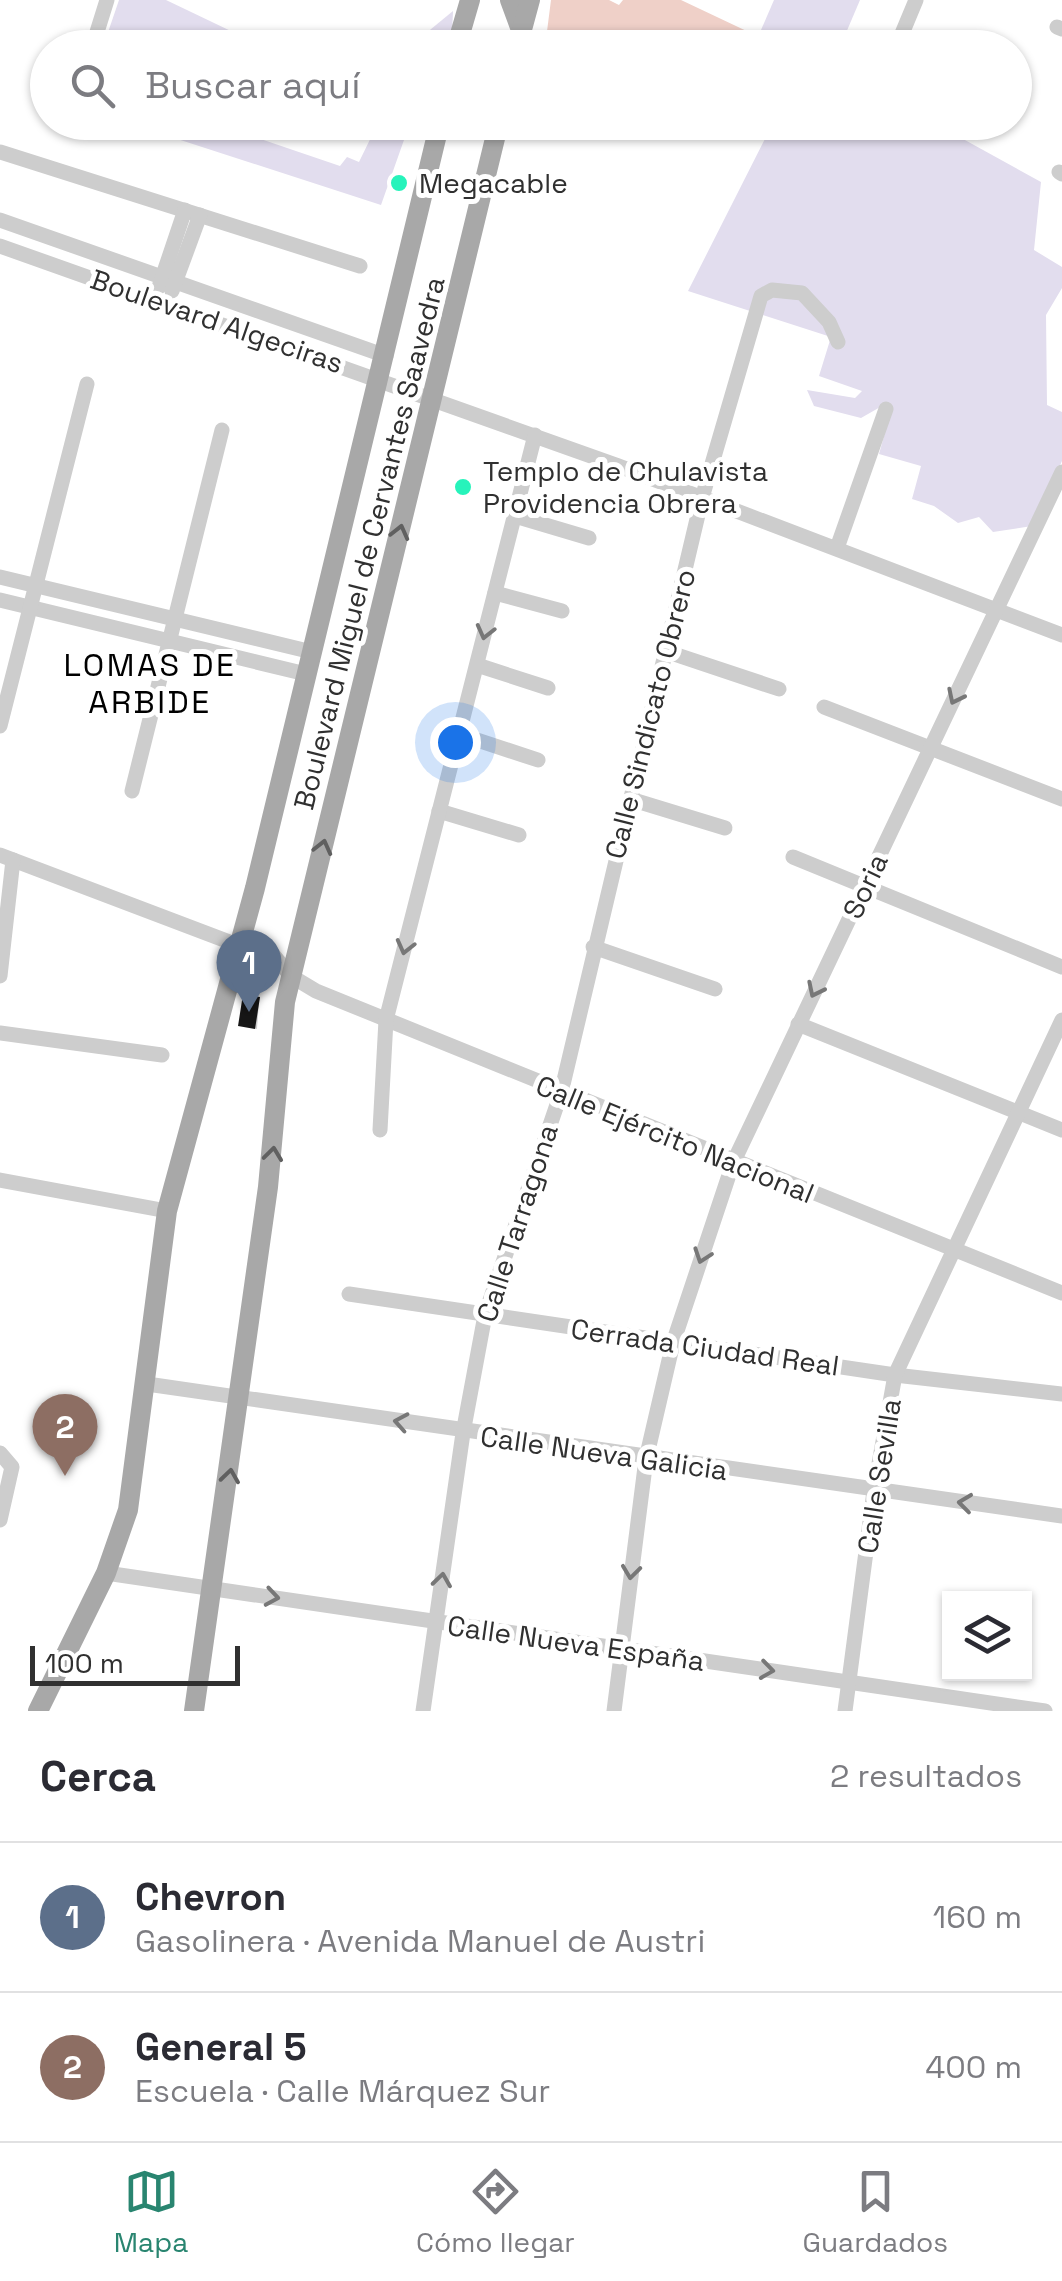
<!DOCTYPE html>
<html lang="es">
<head>
<meta charset="utf-8">
<style>
  body { margin:0; font-family:"Space Grotesk",sans-serif; background:#f2f2f3; color:#2b2b33 }
  .controls { position:absolute; right:30px; bottom:30px; display:grid; overflow:hidden; border-radius:0px; box-shadow:0 2px 8px #0004 }
  .controls button { width:90px; height:90px; display:grid; place-items:center; padding:0; border:0; border-bottom:2px solid #e1e1e2; background:#fff; color:#2b2b33; font:50px sans-serif }
  .scale { position:absolute; left:30px; bottom:25px; width:210px; box-sizing:border-box; padding-left:10px; border:5px solid #303030; border-top:0; font-size:28px; line-height:35px; white-space:nowrap; color:#303030; -webkit-text-stroke:8px #fff; paint-order:stroke }
  .you { position:absolute; left:455px; top:742px; width:35px; height:35px; margin:-25px; border:8px solid #fff; border-radius:50%; background:#1a73e8; box-shadow:0 0 0 15px #1a73e833 }
  .badge { display:grid; place-items:center; width:65px; height:65px; border-radius:50%; background:#298570; color:#fff; font-size:32px; font-weight:700 }
  .pin { position:absolute; translate:-50% -82px; filter:drop-shadow(0 2px 5px #0008) }
  .pin::after { content:''; position:absolute; top:52px; width:35px; height:30px; background:inherit; clip-path:polygon(0 0,100% 0,50% 100%) }
  .list { margin:0; padding:0; list-style:none }
  h2 { display:flex; justify-content:space-between; align-items:center; height:130px; margin:0; padding:0 40px; font-size:42px }
  h2 small { font-size:32px; font-weight:400; color:#7c7c81 }
  .list li { display:grid; grid-template-columns:65px 1fr auto; gap:30px; align-items:center; box-sizing:border-box; height:150px; padding:0 40px; border-top:2px solid #e1e1e2 }
  .list b { display:block; font-size:38px; white-space:nowrap }
  .list p { margin:0; font-size:32px; white-space:nowrap; color:#7c7c81 }
  .list em { font-size:32px; font-style:normal; color:#7c7c81 }
  .icon { flex:none; width:55px; height:55px; fill:none; stroke:currentColor; stroke-width:2; stroke-linecap:round; stroke-linejoin:round }
  .map { position:relative; flex:none; width:1062px; height:1711px; overflow:hidden }
  .search { position:absolute; background:#fff; box-shadow:0 2px 8px #0004; left:30px; right:30px; top:30px; height:110px; display:flex; align-items:center; gap:25px; box-sizing:border-box; padding:0 35px; border-radius:55px; color:#7c7c81; font-size:38px }
  .sheet { height:430px; background:#fff }
  nav { display:flex; justify-content:space-around; align-items:center; box-sizing:border-box; height:140px; border-top:2px solid #e1e1e2; background:#fff; font-size:28px; color:#7c7c81 }
  nav a { display:grid; justify-items:center; gap:5px }
  nav .on { color:#298570 }
  .map>svg:first-child { display:block }
</style>
</head>
<body>
<div class="map">
<svg width="1062" height="1711" viewBox="0 0 1062 1711">
  <rect width="100%" height="100%" fill="#fff"/>
  <g fill="#e2ddee">
    <path d="M119 0H166L235 33 229 47H103Z"/>
    <path d="M774 0H860L840 47H764L761 30Z"/>
    <path d="M453 11 452 34 445 47 408 48Z"/>
    <path d="M128 123H214L340 166 347 157 359 162 378 123H410L381 205Z"/>
    <path d="M773 123H934L1041 182 1034 250 1062 267V288L1046 315 1047 405 1062 412V461L1032 526 993 532 979 517 958 523 934 506 912 499 921 466 879 454 890 415 882 406 861 418 814 406 807 390 855 398 862 391 819 376 831 337 688 291Z"/>
  </g>
  <g fill="#efd0c8">
    <path d="M551 0H609L619 5 623 0H681L755 35 751 47H545Z"/>
    <path d="M685 123H771L760 139 706 134Z"/>
  </g>
  <path fill="#0003" d="M259 1000 257 1029 243 1026Z"/>
  <path fill="#171717" d="M243 994 260 997 255 1029 238 1026Z"/>
  <g fill="none" stroke-linecap="round" stroke-linejoin="round">
    <g stroke="#cdcdcd" stroke-width="15">
      <path d="M1057 27 1062 29"/>
      <path d="M92 48 107 0"/>
      <path d="M896 48 916 0"/>
      <path d="M0 152 360 266"/>
      <path d="M1059 172 1062 174"/>
      <path d="M0 220 386 356"/>
      <path d="M0 246 616 465 1062 635"/>
      <path d="M159 287 185 210"/>
      <path d="M172 291 200 215"/>
      <path d="M515 516 589 538"/>
      <path d="M837 548 886 409"/>
      <path d="M0 577 312 652"/>
      <path d="M495 593 562 611"/>
      <path d="M0 600 306 674"/>
      <path d="M665 651 779 689"/>
      <path d="M477 665 548 688"/>
      <path d="M824 707 1062 799"/>
      <path d="M0 726 87 384"/>
      <path d="M459 734 538 760"/>
      <path d="M132 791 222 430"/>
      <path d="M630 799 725 828"/>
      <path d="M439 811 519 835"/>
      <path d="M0 855 240 946 270 951 291 976 316 991 1062 1293"/>
      <path d="M793 857 1062 967"/>
      <path d="M593 947 715 989"/>
      <path d="M0 976 13 860"/>
      <path d="M798 1024 1062 1130"/>
      <path d="M0 1033 162 1055"/>
      <path d="M380 1130 386 1020 535 435"/>
      <path d="M0 1180 167 1211"/>
      <path d="M349 1294 895 1375 1062 1394"/>
      <path d="M147 1384 1062 1516"/>
      <path d="M0 1453 12 1467 0 1520"/>
      <path d="M106 1573 1045 1711"/>
      <path d="M423 1711 463 1433 485 1315 561 1093 702 498 761 296 772 290 802 293 829 322 838 342"/>
      <path d="M614 1711 646 1459 673 1343 733 1163 1062 472"/>
      <path d="M845 1711 874 1491 895 1375 1062 1020"/>
    </g>
    <g stroke="#a8a8a8" stroke-width="20">
      <path d="M510 0 521 30"/>
      <path d="M456 48 470 0"/>
      <path d="M517 48 530 0"/>
      <path d="M38 1711 106 1573 128 1510 167 1211 255 888 440 122"/>
      <path d="M194 1711 268 1187 285 1002 499 122"/>
    </g>
  </g>
  <defs><path id="oneway-chevron" d="M-2-3.5L2.5 0L-2 3.5" fill="none" stroke-width="1.6" stroke-linecap="round" stroke-linejoin="round" transform="scale(2.5)"/></defs>
  <g stroke="#606060">
    <use href="#oneway-chevron" transform="translate(400 532) rotate(-76)"/>
    <use href="#oneway-chevron" transform="translate(323 847) rotate(-76)"/>
    <use href="#oneway-chevron" transform="translate(273 1154) rotate(-83)"/>
    <use href="#oneway-chevron" transform="translate(230 1476) rotate(-82)"/>
  </g>
  <g stroke="#777">
    <use href="#oneway-chevron" transform="translate(485 632) rotate(104)"/>
    <use href="#oneway-chevron" transform="translate(955 697) rotate(116)"/>
    <use href="#oneway-chevron" transform="translate(405 947) rotate(104)"/>
    <use href="#oneway-chevron" transform="translate(815 990) rotate(116)"/>
    <use href="#oneway-chevron" transform="translate(702 1256) rotate(109)"/>
    <use href="#oneway-chevron" transform="translate(401 1422) rotate(-170)"/>
    <use href="#oneway-chevron" transform="translate(965 1503) rotate(-173)"/>
    <use href="#oneway-chevron" transform="translate(631 1572) rotate(97)"/>
    <use href="#oneway-chevron" transform="translate(442 1580) rotate(-82)"/>
    <use href="#oneway-chevron" transform="translate(272 1597) rotate(9)"/>
    <use href="#oneway-chevron" transform="translate(767 1670) rotate(8)"/>
  </g>
  <g fill="#27f3bb" stroke="#fff" stroke-width="4">
    <circle cx="399" cy="183" r="10"/>
    <circle cx="463" cy="487" r="10"/>
  </g>
  <g text-anchor="middle" stroke-width="10" stroke-linejoin="round" paint-order="stroke">
    <g font-size="28" fill="#303030" stroke="#fff" text-anchor="start">
      <text x="419" y="193">Megacable</text>
      <text x="483" y="481">Templo de Chulavista<tspan x="483" dy="32">Providencia Obrera</tspan></text>
    </g>
    <g font-size="28" fill="#303030" stroke="#fff">
      <text transform="translate(217 321) rotate(19)" y="10">Boulevard Algeciras</text>
      <text transform="translate(369 543) rotate(-76)" y="10">Boulevard Miguel de Cervantes Saavedra</text>
      <text transform="translate(650 714) rotate(-76)" y="10">Calle Sindicato Obrero</text>
      <text transform="translate(865 886) rotate(-65)" y="10">Soria</text>
      <text transform="translate(675 1139) rotate(22)" y="10">Calle Ejército Nacional</text>
      <text transform="translate(517 1223) rotate(-72)" y="10">Calle Tarragona</text>
      <text transform="translate(705 1347) rotate(8)" y="10">Cerrada Ciudad Real</text>
      <text transform="translate(604 1453) rotate(8)" y="10">Calle Nueva Galicia</text>
      <text transform="translate(879 1476) rotate(-81)" y="10">Calle Sevilla</text>
      <text transform="translate(576 1643) rotate(8)" y="10">Calle Nueva España</text>
    </g>
    <g font-size="32" letter-spacing="2.5" fill="#000" stroke="#fff">
      <text x="150" y="676">LOMAS DE<tspan x="150" dy="37">ARBIDE</tspan></text>
    </g>
  </g>
</svg>
<div class="controls">
<button><svg class="icon" aria-label="layers" viewBox="0 0 24 24"><path d="M12 4l9 5-9 5-9-5zM3 14l9 5 9-5"/></svg></button>
</div>
<div class="scale">100 m</div>
<div class="you"></div>
<div class="pin badge" style="left:249px;top:1012px;background:#5c6f8a">1</div>
<div class="pin badge" style="left:65px;top:1476px;background:#8d6e63">2</div>
<div class="search"><svg class="icon" aria-label="search" viewBox="0 0 24 24"><circle cx="10" cy="10" r="6"/><path d="M15 15l6 6"/></svg>Buscar aquí</div>
</div>
<section class="sheet">
<h2>Cerca<small>2 resultados</small></h2>
<ul class="list">
<li><span class="badge" style="background:#5c6f8a">1</span><div><b>Chevron</b><p>Gasolinera · Avenida Manuel de Austri</p></div><em>160 m</em></li>
<li><span class="badge" style="background:#8d6e63">2</span><div><b>General 5</b><p>Escuela · Calle Márquez Sur</p></div><em>400 m</em></li>
</ul>
</section>
<nav>
<a class="on"><svg class="icon" aria-label="map" viewBox="0 0 24 24"><path d="M3 6l6-2 6 2 6-2v14l-6 2-6-2-6 2zM9 4v14M15 6v14"/></svg>Mapa</a>
<a><svg class="icon" aria-label="directions" viewBox="0 0 24 24"><path d="M12 3l9 9-9 9-9-9zM9 14v-3h6M13 9l2 2-2 2"/></svg>Cómo llegar</a>
<a><svg class="icon" aria-label="saved" viewBox="0 0 24 24"><path d="M7 4h10v16l-5-4-5 4z"/></svg>Guardados</a>
</nav>
</body>
</html>
